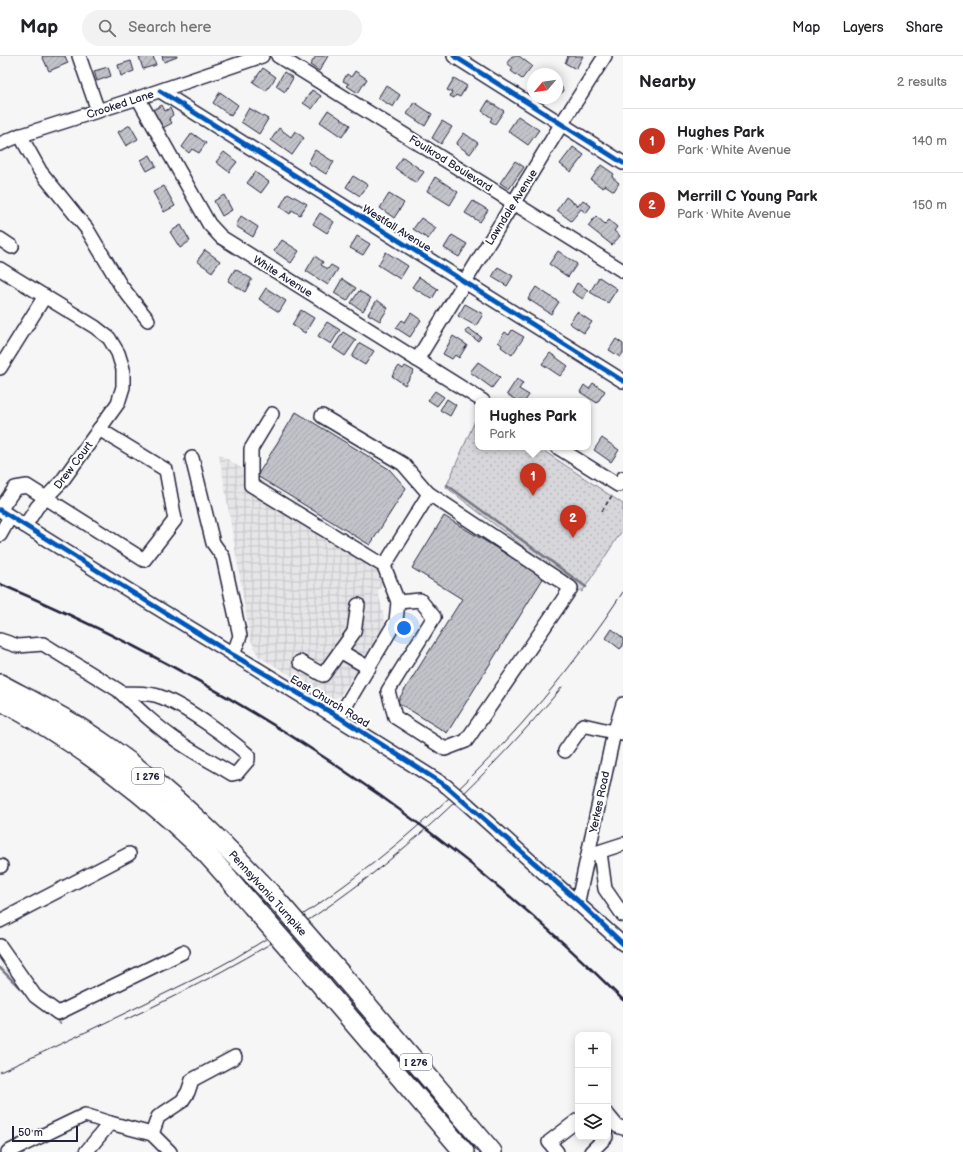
<!DOCTYPE html>
<html lang="en">
<head>
<meta charset="utf-8">
<style>
  body { margin:0; font-family:"Balsamiq Sans",sans-serif; background:#f2f2f2; color:#202124 }
  .controls { position:absolute; right:12px; bottom:12px; display:grid; overflow:hidden; border-radius:8px; box-shadow:0 2px 10px #0003 }
  .controls button { width:36px; height:36px; display:grid; place-items:center; padding:0; border:0; border-bottom:1px solid #e0e0e0; background:#fff; color:#202124; font:20px sans-serif }
  .compass { position:absolute; left:527px; top:12px; width:36px; height:36px; border-radius:50%; background:#fff; box-shadow:0 2px 10px #0003; rotate:241deg }
  .scale { position:absolute; left:12px; bottom:10px; width:66px; box-sizing:border-box; padding-left:4px; border:2px solid #22223b; border-top:0; font-size:11px; line-height:14px; white-space:nowrap; color:#22223b; -webkit-text-stroke:3px #fff; paint-order:stroke }
  .you { position:absolute; left:404px; top:572px; width:14px; height:14px; margin:-10px; border:3px solid #fff; border-radius:50%; background:#1a73e8; box-shadow:0 0 0 6px #1a73e833 }
  .badge { display:grid; place-items:center; width:26px; height:26px; border-radius:50%; background:#c8321e; color:#fff; font-size:13px; font-weight:700 }
  .pin { position:absolute; translate:-50% -33px; filter:drop-shadow(0 1px 2px #0008) }
  .pin::after { content:''; position:absolute; top:21px; width:14px; height:12px; background:inherit; clip-path:polygon(0 0,100% 0,50% 100%) }
  .popup { position:absolute; left:475px; top:342px; width:116px; height:52px; box-sizing:border-box; display:grid; place-content:center; border-radius:8px; background:#fff; filter:drop-shadow(0 1px 3px #0005); font-size:13px; white-space:nowrap; color:#757577 }
  .popup b { font-size:15px; color:#202124 }
  .popup::after { content:''; position:absolute; left:50%; top:100%; margin-left:-8px; border:8px solid transparent; border-top-color:#fff }
  .list { margin:0; padding:0; list-style:none }
  h2 { display:flex; justify-content:space-between; align-items:center; height:52px; margin:0; padding:0 16px; font-size:17px }
  h2 small { font-size:13px; font-weight:400; color:#757577 }
  .list li { display:grid; grid-template-columns:26px 1fr auto; gap:12px; align-items:center; box-sizing:border-box; height:64px; padding:0 16px; border-top:1px solid #e0e0e0 }
  .list b { display:block; font-size:15px; white-space:nowrap }
  .list p { margin:0; font-size:13px; white-space:nowrap; color:#757577 }
  .list em { font-size:13px; font-style:normal; color:#757577 }
  .icon { flex:none; width:22px; height:22px; fill:none; stroke:currentColor; stroke-width:2; stroke-linecap:round; stroke-linejoin:round }
  .map { position:relative; flex:none; width:623px; height:1096px; overflow:hidden }
  header { display:flex; align-items:center; gap:24px; box-sizing:border-box; height:56px; padding:0 20px; background:#fff; border-bottom:1px solid #e0e0e0 }
  header strong { font-size:19px }
  nav { display:flex; gap:22px; margin-inline-start:auto; font-size:14px }
  .search { width:280px; height:36px; background:#f2f2f2; display:flex; align-items:center; gap:10px; box-sizing:border-box; padding:0 14px; border-radius:22px; color:#757577; font-size:15px }
  main { display:flex }
  aside { flex:1; background:#fff }
  .map>svg:first-child { display:block }
</style>
</head>
<body>
<header>
<strong>Map</strong>
<div class="search"><svg class="icon" aria-label="search" viewBox="0 0 24 24"><circle cx="10" cy="10" r="6"/><path d="M15 15l6 6"/></svg>Search here</div>
<nav><a>Map</a><a>Layers</a><a>Share</a></nav>
</header>
<main>
<div class="map">
<svg width="623" height="1096" viewBox="0 0 623 1096">
  <defs>
    <pattern id="industrial-grid" width="8" height="8" patternUnits="userSpaceOnUse"><rect width="8" height="8" fill="#e6e6e9"/><path d="M0 4h8M4 0v8" fill="none" stroke="#c5c5c9"/></pattern>
    <pattern id="park-dots" width="8" height="8" patternUnits="userSpaceOnUse"><rect width="8" height="8" fill="#d7d7db"/><path d="M2 2h.1M6 6h.1" fill="none" stroke="#b8b8bd" stroke-width="1.8" stroke-linecap="round"/></pattern>
    <pattern id="building-hatch" width="6" height="6" patternUnits="userSpaceOnUse"><rect width="6" height="6" fill="#c2c2c9"/><path d="M-1 1l2-2M0 6l6-6M5 7l2-2" fill="none" stroke="#a6a6ae"/></pattern>
  </defs>
  <rect width="100%" height="100%" fill="#f6f6f7"/>
  <filter id="ink" filterUnits="userSpaceOnUse"><feTurbulence type="fractalNoise" baseFrequency=".025" numOctaves="2"/><feDisplacementMap in="SourceGraphic" scale="8" xChannelSelector="R" yChannelSelector="G"/><feConvolveMatrix kernelMatrix="1 2 1 2 8 2 1 2 1" color-interpolation-filters="sRGB"/></filter>
  <g filter="url(#ink)">
    <path fill="url(#industrial-grid)" d="M219 398 396 510 378 535 386 571 340 640 332 644 258 600 250 582Z"/>
    <path fill="url(#park-dots)" stroke="#7c7c8b" d="M478 358V391H538L623 448V473L582 536 446 431Z"/>
    <g fill="none" stroke-linecap="round" stroke-linejoin="round">
      <g stroke="#767685" stroke-width="2.5">
        <path d="M447 429 586 531"/>
        <path d="M0 912 27 939"/>
        <path d="M54 961 60 967"/>
      </g>
    </g>
    <g fill="url(#building-hatch)" stroke="#22223b">
      <path d="M42 0H65L68 7 49 15Z"/>
      <path d="M153 0 156 9 143 13 139 1Z"/>
      <path d="M162 0H177V1L164 6Z"/>
      <path d="M316 0H328L319 15 310 9Z"/>
      <path d="M512 0H519L532 10 522 23 511 15 513 12 507 7Z"/>
      <path d="M567 0H583L576 13 565 7 568 1Z"/>
      <path d="M131 5 134 15 121 20 118 9Z"/>
      <path d="M108 11 111 20 97 25 94 15Z"/>
      <path d="M263 12 276 21 266 35 253 26Z"/>
      <path d="M355 15 367 23 358 37 347 30 349 28 343 25 347 18 351 21Z"/>
      <path d="M284 16 293 22 285 36 276 30Z"/>
      <path d="M454 22 467 30 460 41 456 39 454 42 450 40 452 36 447 34Z"/>
      <path d="M557 24 564 35 557 40Z"/>
      <path d="M386 29 400 39 393 51 378 42Z"/>
      <path d="M312 34 321 40 312 53 303 47Z"/>
      <path d="M220 36 238 49 231 60 213 47Z"/>
      <path d="M488 45 504 55 495 68 490 65 492 62 482 55Z"/>
      <path d="M414 46 432 58 425 70 407 58Z"/>
      <path d="M162 49 165 55 170 52 173 59 169 62 172 67 163 72 153 54Z"/>
      <path d="M249 52 268 63 259 78 241 66Z"/>
      <path d="M328 54 350 69 342 81 320 66Z"/>
      <path d="M518 60 539 74 528 89 508 75Z"/>
      <path d="M442 65 452 71 441 88 432 82Z"/>
      <path d="M130 69 138 83 126 90 118 76Z"/>
      <path d="M279 72 291 81 295 75 304 82 292 99 271 84Z"/>
      <path d="M192 77 206 87 199 97 192 93 189 97 182 91Z"/>
      <path d="M464 77 478 87 470 98 456 88Z"/>
      <path d="M573 91 584 99 571 116 560 108Z"/>
      <path d="M315 94 334 106 326 118 308 107Z"/>
      <path d="M224 96 237 106 229 116 216 106Z"/>
      <path d="M150 99 156 110 147 115 141 104Z"/>
      <path d="M403 101 424 116 416 127 395 112Z"/>
      <path d="M515 105 524 111 509 133 500 127Z"/>
      <path d="M601 109 614 118 612 121 619 127 614 135 605 129 603 132 591 124Z"/>
      <path d="M255 116 269 126 261 137 247 127Z"/>
      <path d="M353 120 368 129 360 140 346 131Z"/>
      <path d="M435 121 458 136 450 149 427 135Z"/>
      <path d="M164 130 175 150 164 156 153 136Z"/>
      <path d="M288 137 307 148 300 159 292 154 290 158 280 151Z"/>
      <path d="M389 138 404 147 394 162 380 152Z"/>
      <path d="M224 139 232 154 222 160 214 145Z"/>
      <path d="M566 141 578 150 583 144 591 150 586 157 581 153 571 165 557 154Z"/>
      <path d="M473 145 488 154 480 166 465 157Z"/>
      <path d="M320 157 334 166 327 177 313 168Z"/>
      <path d="M241 160 258 171 253 181 236 170Z"/>
      <path d="M596 160 605 168 609 164 617 171 614 175 620 180 612 189 588 170Z"/>
      <path d="M421 162 436 172 428 183 413 173Z"/>
      <path d="M181 169 190 185 180 192 170 176Z"/>
      <path d="M452 179 467 188 459 201 444 192Z"/>
      <path d="M357 180 370 188 363 199 350 192Z"/>
      <path d="M282 184 299 195 291 207 274 195Z"/>
      <path d="M205 194 220 205 212 216 197 205Z"/>
      <path d="M558 195 577 208 568 221 549 208Z"/>
      <path d="M386 196 408 210 400 223 378 209Z"/>
      <path d="M315 200 323 206 321 209 328 213 331 209 338 213 328 229 306 215Z"/>
      <path d="M498 211 513 220 507 230 492 221Z"/>
      <path d="M235 213 252 223 245 236 228 225Z"/>
      <path d="M419 221 438 233 432 243 412 231Z"/>
      <path d="M599 221 617 233 608 247 590 236Z"/>
      <path d="M342 223 356 232 347 245 334 237Z"/>
      <path d="M577 227 588 234 583 243 572 236Z"/>
      <path d="M536 231 559 246 551 258 528 243Z"/>
      <path d="M266 232 286 245 279 256 259 243Z"/>
      <path d="M359 235 371 242 363 255 351 247Z"/>
      <path d="M377 244 388 252 380 265 368 258Z"/>
      <path d="M465 248 483 258 476 270 458 260Z"/>
      <path d="M301 254 314 262 305 277 292 269Z"/>
      <path d="M577 256 592 266 584 277 569 267Z"/>
      <path d="M411 257 421 264 410 281 396 272 402 264 405 266Z"/>
      <path d="M327 266 340 274 331 288 318 280Z"/>
      <path d="M468 272 481 281 478 285 465 276Z"/>
      <path d="M512 274 524 281 512 299 501 291 502 289 498 286 505 276 509 279Z"/>
      <path d="M343 276 356 284 345 300 333 292Z"/>
      <path d="M453 280 467 289 459 302 455 299 452 303 443 298Z"/>
      <path d="M616 283 623 288V297L620 301 609 294Z"/>
      <path d="M360 287 374 295 365 309 352 301Z"/>
      <path d="M550 297 568 310 560 320 542 308Z"/>
      <path d="M478 306 500 321 492 332 470 316Z"/>
      <path d="M399 310 403 313 405 310 414 315 405 329 392 320Z"/>
      <path d="M517 323 523 327 519 333 529 339 525 345H517L507 338Z"/>
      <path d="M593 327 605 335 597 347 580 336 584 329 589 333Z"/>
      <path d="M435 335 444 341 437 350 428 344Z"/>
      <path d="M447 343 456 349 450 360 440 354Z"/>
      <path d="M296 356 389 413 406 432 370 489 257 420Z"/>
      <path d="M602 382 619 394 611 406 594 394Z"/>
      <path d="M444 460 544 521 447 677 397 646 462 543 412 512Z"/>
      <path d="M612 573 623 582V590L620 593 606 582Z"/>
    </g>
    <g fill="none" stroke-linecap="round" stroke-linejoin="round">
      <g stroke="#22223b" stroke-width="16">
        <g id="minor">
          <path d="M79 0 98 55"/>
          <path d="M278 0 623 215"/>
          <path d="M454 0 623 107"/>
          <path d="M160 35 623 325"/>
          <path d="M138 42 209 168 221 181 483 345"/>
          <path d="M20 79 40 115 87 173 121 230 148 264"/>
          <path d="M0 88 16 81 138 42 262 0"/>
          <path d="M0 183 12 191"/>
          <path d="M0 213 95 271 109 282 118 297 123 313V331L118 347 62 425 37 451 25 470"/>
          <path d="M417 304 564 64 605 0"/>
          <path d="M0 312 45 240"/>
          <path d="M272 358 251 393V429L384 510 429 438 403 408 322 360"/>
          <path d="M557 391 618 429 623 422"/>
          <path d="M192 402 213 487 223 501 240 580 233 599"/>
          <path d="M0 454C147 548 299 636 446 730"/>
          <path d="M0 454 15 432 27 430 144 504 175 464 166 414 99 373"/>
          <path d="M0 479 10 461"/>
          <path d="M398 546 420 544 434 561 388 635 395 661 445 693 466 685 571 532 428 437"/>
          <path d="M0 584 18 590 43 588 118 634C138 653 159 673 182 688 198 699 216 708 232 718L237 717 248 704V699C229 682 185 650 161 641 149 636 134 638 121 637"/>
          <path d="M340 595 369 612"/>
          <path d="M300 606 323 619 354 576 358 549"/>
          <path d="M339 661 396 565 398 546 384 510"/>
          <path d="M565 695 583 669 622 678"/>
          <path d="M467 748 623 888"/>
          <path d="M600 796 605 833 623 859"/>
          <path d="M592 798 623 788"/>
          <path d="M0 810H1"/>
          <path d="M578 845 613 681 623 648"/>
          <path d="M0 865 129 798"/>
          <path d="M0 890 35 940 58 957 183 896"/>
          <path d="M608 1059 617 1070 623 1072"/>
          <path d="M110 1067 152 1078 170 1096"/>
          <path d="M152 1078 158 1061 182 1045 188 1036 192 1024 235 1001"/>
          <path d="M8 1096 85 1059 110 1067 86 1096"/>
          <path d="M557 1096 549 1086 578 1064"/>
          <path d="M591 1096 606 1081"/>
        </g>
      </g>
      <g stroke="#22223b" stroke-width="22">
        <g id="highway">
          <path d="M0 628C37 648 76 667 110 692 171 735 223 786 274 841"/>
          <path d="M0 644C73 683 138 732 198 789 218 809 236 832 255 853"/>
          <path d="M340 917 492 1096"/>
          <path d="M322 930 464 1096"/>
        </g>
      </g>
      <path stroke="#22223b" stroke-width="1.5" stroke-dasharray="4 3" stroke-linecap="butt" d="M602 455 613 438"/>
      <use href="#minor" stroke="#fff" stroke-width="13"/>
      <use href="#highway" stroke="#fff" stroke-width="19"/>
      <g stroke="#22223b" stroke-width="1">
        <path d="M125 964C191 933 256 899 316 859 409 796 490 717 562 631"/>
        <path d="M0 1016C57 990 114 963 170 935 192 924 214 914 235 902 390 810 524 687 623 536"/>
      </g>
      <path stroke="#22223b" stroke-width="2.5" d="M0 528C232 626 444 766 623 944"/>
      <g stroke="#22223b" stroke-width="16" stroke-linecap="butt">
        <path id="minor-bridge" d="M446 730 467 748"/>
      </g>
      <g stroke="#22223b" stroke-width="22" stroke-linecap="butt">
        <g id="highway-bridge">
          <path d="M274 841 340 917"/>
          <path d="M255 853 322 930"/>
        </g>
      </g>
      <use href="#minor-bridge" stroke="#fff" stroke-width="13"/>
      <use href="#highway-bridge" stroke="#fff" stroke-width="19"/>
      <g stroke="#fff" stroke-width="8">
        <g id="cycleway">
          <path d="M454 0 623 107"/>
          <path d="M160 35 623 325"/>
          <path d="M0 454 233 599 339 661 446 730 578 845 623 888"/>
        </g>
      </g>
      <use href="#cycleway" stroke="#0057b8" stroke-width="5"/>
    </g>
  </g>
  <g text-anchor="middle" stroke-width="4" stroke-linejoin="round" paint-order="stroke">
    <g fill="#fff" stroke="#646476" stroke-width="1">
      <rect x="132" y="712" width="32" height="16" rx="3"/>
      <rect x="400" y="998" width="32" height="16" rx="3"/>
    </g>
    <g font-size="10" font-weight="bold" fill="#22223b">
      <text x="148" y="724">I 276</text>
      <text x="416" y="1010">I 276</text>
    </g>
    <g font-size="11" fill="#22223b" stroke="#fff">
      <text transform="translate(120 48) rotate(-18)" y="4">Crooked Lane</text>
      <text transform="translate(451 107) rotate(32)" y="4">Foulkrod Boulevard</text>
      <text transform="translate(511 151) rotate(-58)" y="4">Lawndale Avenue</text>
      <text transform="translate(397 172) rotate(32)" y="4">Westfall Avenue</text>
      <text transform="translate(283 220) rotate(32)" y="4">White Avenue</text>
      <text transform="translate(73 409) rotate(-53)" y="4">Drew Court</text>
      <text transform="translate(330 645) rotate(31)" y="4">East Church Road</text>
      <text transform="translate(599 746) rotate(-78)" y="4">Yerkes Road</text>
      <text transform="translate(268 837) rotate(48)" y="4">Pennsylvania Turnpike</text>
    </g>
  </g>
</svg>
<div class="controls">
<button>+</button>
<button>−</button>
<button><svg class="icon" aria-label="layers" viewBox="0 0 24 24"><path d="M12 4l9 5-9 5-9-5zM3 14l9 5 9-5"/></svg></button>
</div>
<svg class="compass" viewBox="-18 -18 36 36"><path d="M0-13l5 13h-10z" fill="#e53935"/><path d="M0 13l5-13h-10z" fill="#757577"/></svg>
<div class="scale">50 m</div>
<div class="you"></div>
<div class="pin badge" style="left:533px;top:440px">1</div>
<div class="popup"><b>Hughes Park</b>Park</div>
<div class="pin badge" style="left:573px;top:482px">2</div>
</div>
<aside>
<h2>Nearby<small>2 results</small></h2>
<ul class="list">
<li><span class="badge">1</span><div><b>Hughes Park</b><p>Park · White Avenue</p></div><em>140 m</em></li>
<li><span class="badge">2</span><div><b>Merrill C Young Park</b><p>Park · White Avenue</p></div><em>150 m</em></li>
</ul>
</aside>
</main>
</body>
</html>
